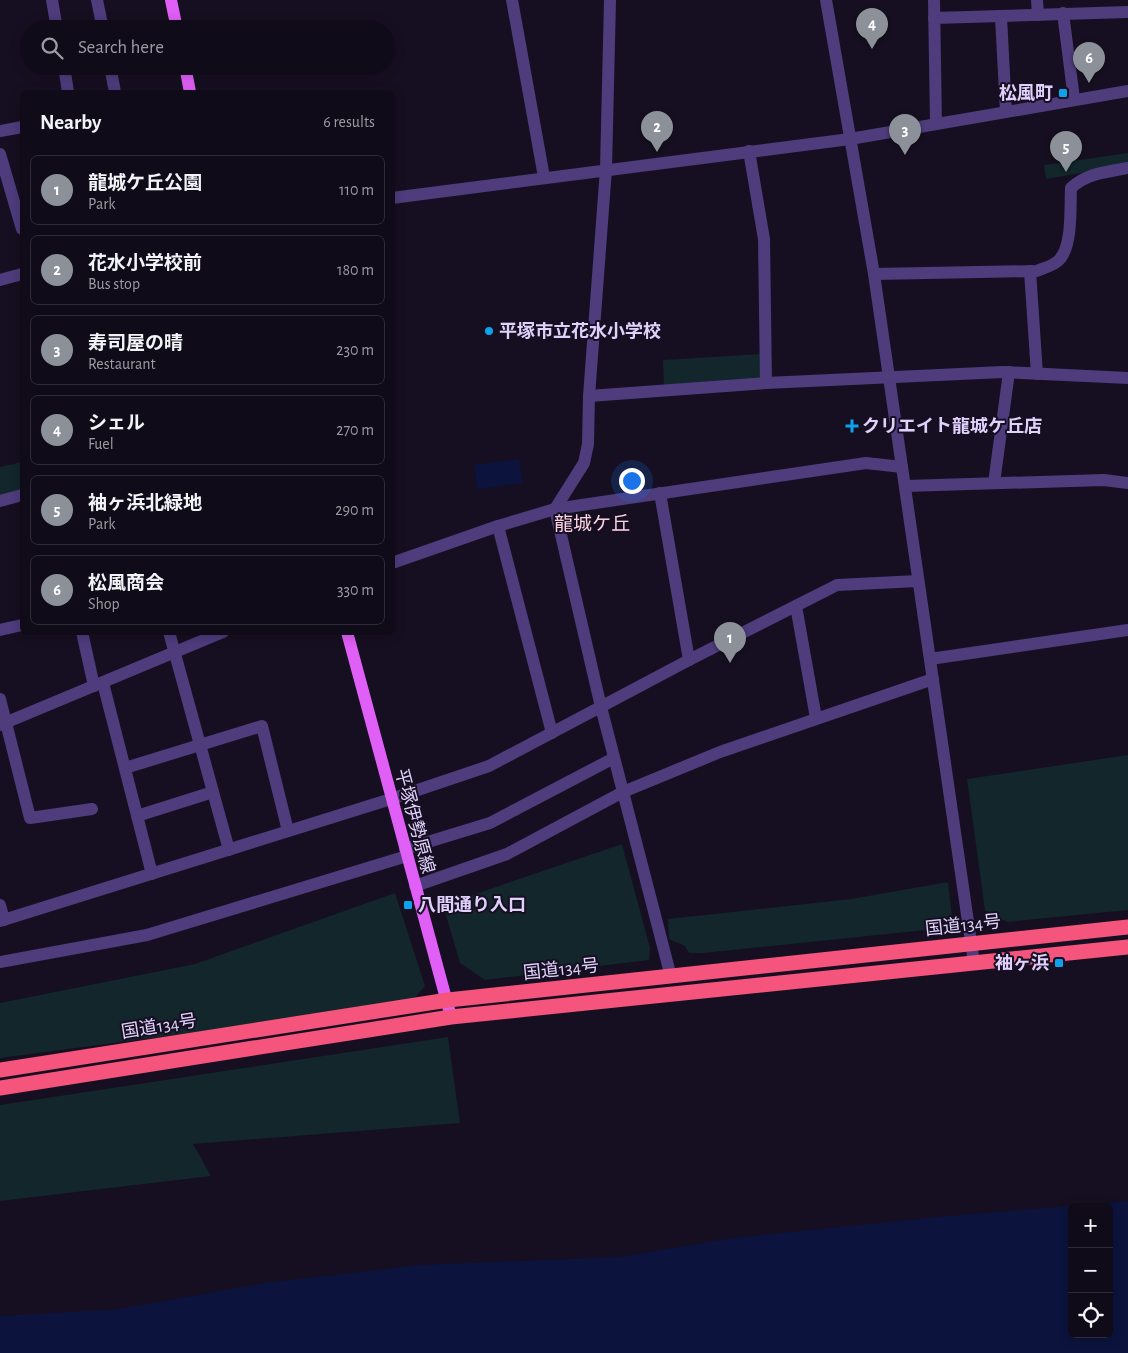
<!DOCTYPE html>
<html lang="en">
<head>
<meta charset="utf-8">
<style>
  body { margin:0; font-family:"Alegreya Sans","Noto Sans JP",sans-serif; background:#191422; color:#f1f3f6 }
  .controls { position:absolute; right:15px; bottom:15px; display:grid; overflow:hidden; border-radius:8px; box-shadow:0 2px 12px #0003 }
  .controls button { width:45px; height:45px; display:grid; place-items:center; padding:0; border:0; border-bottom:1px solid #302b38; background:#100b19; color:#f1f3f6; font:25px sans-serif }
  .you { position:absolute; left:631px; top:480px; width:18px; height:18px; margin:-12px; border:4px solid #fff; border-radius:50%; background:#1a73e8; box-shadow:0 0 0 8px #1a73e833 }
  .badge { display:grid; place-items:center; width:32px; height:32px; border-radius:50%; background:#8c9099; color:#fff; font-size:16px; font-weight:700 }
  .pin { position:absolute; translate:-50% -41px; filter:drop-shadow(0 1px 2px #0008) }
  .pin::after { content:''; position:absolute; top:26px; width:18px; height:15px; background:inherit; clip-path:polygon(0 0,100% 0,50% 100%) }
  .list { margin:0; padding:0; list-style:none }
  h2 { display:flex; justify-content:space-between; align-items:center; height:65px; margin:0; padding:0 20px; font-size:21px }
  h2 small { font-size:16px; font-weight:400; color:#9c9ba2 }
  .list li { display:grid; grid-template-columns:32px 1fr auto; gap:15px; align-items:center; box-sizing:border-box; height:70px; margin:0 10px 10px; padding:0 10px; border:1px solid #302b38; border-radius:8px }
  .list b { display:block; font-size:19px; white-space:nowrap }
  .list p { margin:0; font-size:16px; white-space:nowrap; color:#9c9ba2 }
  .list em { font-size:16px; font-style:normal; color:#9c9ba2 }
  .icon { flex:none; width:28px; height:28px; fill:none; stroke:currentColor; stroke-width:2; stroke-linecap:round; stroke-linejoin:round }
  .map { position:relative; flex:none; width:1128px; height:1353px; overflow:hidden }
  .search { position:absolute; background:#100b19; box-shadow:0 2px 12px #0003; left:20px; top:20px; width:375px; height:55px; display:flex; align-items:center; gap:12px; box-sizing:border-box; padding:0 18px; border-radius:28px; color:#9c9ba2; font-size:19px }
  .panel { position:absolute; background:#100b19; box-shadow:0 2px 12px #0003; left:20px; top:90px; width:375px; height:545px; border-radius:8px }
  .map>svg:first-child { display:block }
</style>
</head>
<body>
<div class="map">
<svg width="1128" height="1353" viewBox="0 0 1128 1353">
  <rect width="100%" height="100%" fill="#160f21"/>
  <g fill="#12262b">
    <path d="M1128 153V165L1046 179 1044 165Z"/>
    <path d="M761 354 765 379 664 386 663 360Z"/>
    <path d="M22 462V491L0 497V467Z"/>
    <path d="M1128 755V910L1007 922 985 910 967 779Z"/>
    <path d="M622 844 650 948 649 960 485 980 460 963 443 905Z"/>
    <path d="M948 882 952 916 935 929 703 953H689L685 946 669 939 668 919 851 899Z"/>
    <path d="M395 893 425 986 413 1000 341 1013 0 1058V1003L195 964Z"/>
    <path d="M448 1037 460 1123 193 1144 211 1176 0 1201V1105Z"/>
  </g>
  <g fill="#0c133d" fill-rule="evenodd">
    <path d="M519 459 523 483 477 489 474 465Z"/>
    <path d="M1128 1201V1353H0V1316L119 1309 265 1283 419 1265 619 1257 732 1238 937 1217ZM1072 1207H1109V1334H1072Z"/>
  </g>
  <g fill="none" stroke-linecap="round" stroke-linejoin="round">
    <g stroke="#4e3c7d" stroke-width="12">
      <path d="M52 0 57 29"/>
      <path d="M97 0 103 29"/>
      <path d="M512 0 544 177"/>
      <path d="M610 0 606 169 589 396 588 444 584 463 555 509 601 707 671 977"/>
      <path d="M826 0 874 274 974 963"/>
      <path d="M934 0 936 124"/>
      <path d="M1037 0 1038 15"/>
      <path d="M1063 13 1074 99"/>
      <path d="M1001 17 1006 112"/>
      <path d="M934 18 1128 12"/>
      <path d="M64 66 68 92"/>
      <path d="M110 66 115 92"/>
      <path d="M0 131 22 127"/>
      <path d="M749 151 764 239 766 383"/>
      <path d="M0 154 22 229"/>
      <path d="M392 198 850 139 1128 91"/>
      <path d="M1030 271 1037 374"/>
      <path d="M874 274 1037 271C1044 268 1052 266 1058 261 1073 248 1070 207 1071 188 1087 173 1107 172 1128 168"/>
      <path d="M0 280 22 274"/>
      <path d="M589 396 766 383 1003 372 1128 378"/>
      <path d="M994 483 1009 372"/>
      <path d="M905 486 1104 480 1128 483"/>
      <path d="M660 493 689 660"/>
      <path d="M0 501 22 495"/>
      <path d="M498 526 552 733"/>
      <path d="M392 563 498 526 555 509 866 463 902 467"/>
      <path d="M796 606 816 718"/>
      <path d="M0 630 22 625"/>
      <path d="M82 632 94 686"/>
      <path d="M169 632 229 850"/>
      <path d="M930 659 1128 630"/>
      <path d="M103 683 152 874"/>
      <path d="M0 699 30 818 92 809"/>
      <path d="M0 725 223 632"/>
      <path d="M125 768 262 726 288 831"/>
      <path d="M137 816 213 792"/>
      <path d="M405 849 490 823 614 758"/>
      <path d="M415 886 507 854 623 792 720 752 933 679"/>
      <path d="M0 905 4 920"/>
      <path d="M0 921 391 799 489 766 689 660 837 585 918 581"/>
      <path d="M0 962 147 935 407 856"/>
    </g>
    <g stroke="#e05ff6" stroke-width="12">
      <path d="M171 0 177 29"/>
      <path d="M185 66 190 92"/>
      <path d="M347 632 451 1017"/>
    </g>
    <g stroke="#f5547c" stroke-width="15">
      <path d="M0 1070 448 1000 1128 927"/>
      <path d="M0 1088 451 1017 1128 947"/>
    </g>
  </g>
  <g fill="#0ea2ec" stroke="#160f21" stroke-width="2">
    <rect x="1058" y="88" width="10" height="10" rx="2.5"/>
    <circle cx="489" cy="331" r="5"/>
    <path d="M849.5 418.5h5v5h5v5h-5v5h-5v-5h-5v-5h5z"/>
    <rect x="403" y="900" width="10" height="10" rx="2.5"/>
    <rect x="1054" y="958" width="10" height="10" rx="2.5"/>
  </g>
  <g text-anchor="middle" stroke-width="4" stroke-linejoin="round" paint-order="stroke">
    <g font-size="18" font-weight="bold" fill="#e0d1fc" stroke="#160f21" text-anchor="start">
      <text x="1053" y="99" text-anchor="end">松風町</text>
      <text x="499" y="337">平塚市立花水小学校</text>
      <text x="862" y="432">クリエイト龍城ケ丘店</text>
      <text x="418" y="911">八間通り入口</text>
      <text x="1049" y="969" text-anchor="end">袖ヶ浜</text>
    </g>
    <g font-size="18" fill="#e0d1fc" stroke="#160f21">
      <text transform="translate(415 821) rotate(75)" y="6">平塚伊勢原線</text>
      <text transform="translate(963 925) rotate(-6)" y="6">国道134号</text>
      <text transform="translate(561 969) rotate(-6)" y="6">国道134号</text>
      <text transform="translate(159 1026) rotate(-9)" y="6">国道134号</text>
    </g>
    <g font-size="19" fill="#fdd3e4" stroke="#160f21">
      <text x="592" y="530">龍城ケ丘</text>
    </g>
  </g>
</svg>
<div class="controls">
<button>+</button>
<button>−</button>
<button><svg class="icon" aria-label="locate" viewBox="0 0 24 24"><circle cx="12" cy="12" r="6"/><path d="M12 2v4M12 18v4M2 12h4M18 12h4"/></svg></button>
</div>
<div class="you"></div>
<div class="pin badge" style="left:730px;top:663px">1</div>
<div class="pin badge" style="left:657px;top:152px">2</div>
<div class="pin badge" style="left:905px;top:155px">3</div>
<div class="pin badge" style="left:872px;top:49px">4</div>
<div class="pin badge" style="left:1066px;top:172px">5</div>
<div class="pin badge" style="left:1089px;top:83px">6</div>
<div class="search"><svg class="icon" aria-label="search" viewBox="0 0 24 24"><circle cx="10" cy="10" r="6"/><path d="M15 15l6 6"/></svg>Search here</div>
<section class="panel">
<h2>Nearby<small>6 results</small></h2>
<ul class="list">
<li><span class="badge">1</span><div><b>龍城ケ丘公園</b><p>Park</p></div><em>110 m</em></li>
<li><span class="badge">2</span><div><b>花水小学校前</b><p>Bus stop</p></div><em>180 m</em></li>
<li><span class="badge">3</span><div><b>寿司屋の晴</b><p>Restaurant</p></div><em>230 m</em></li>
<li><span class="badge">4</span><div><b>シェル</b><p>Fuel</p></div><em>270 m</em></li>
<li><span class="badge">5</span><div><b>袖ヶ浜北緑地</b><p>Park</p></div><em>290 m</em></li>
<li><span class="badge">6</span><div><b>松風商会</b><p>Shop</p></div><em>330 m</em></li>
</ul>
</section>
</div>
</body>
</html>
